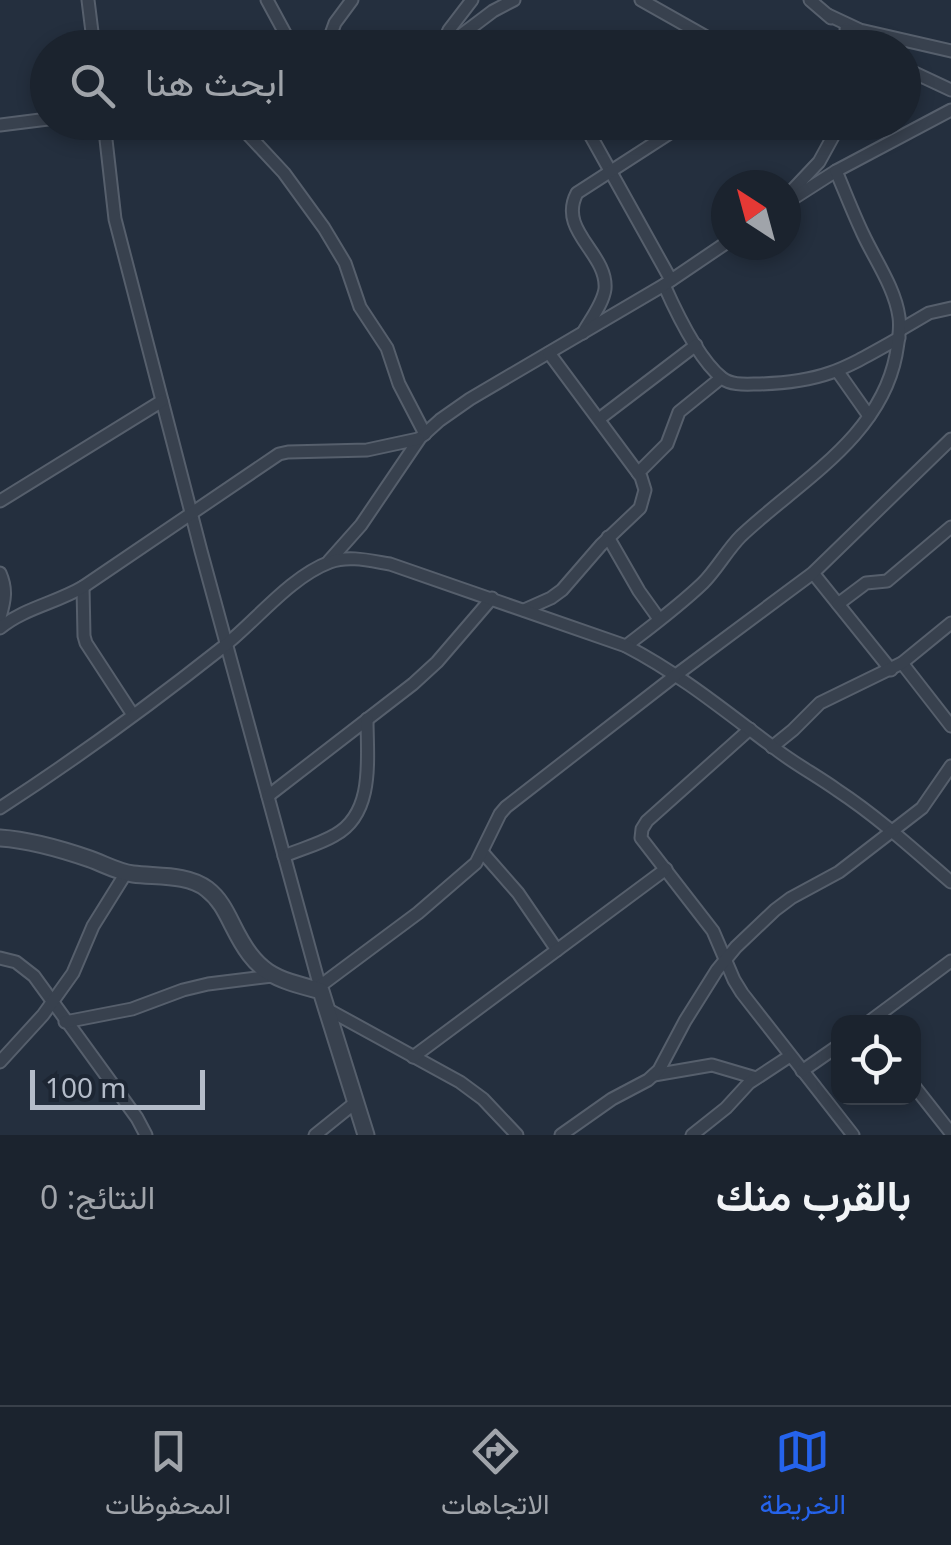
<!DOCTYPE html>
<html lang="ar">
<head>
<meta charset="utf-8">
<style>
  body { margin:0; font-family:"Noto Sans",Vazirmatn,sans-serif; background:#242b36; color:#f1f3f6; direction:rtl }
  .controls { position:absolute; right:30px; bottom:30px; display:grid; overflow:hidden; border-radius:20px; box-shadow:0 5px 15px #0003 }
  .controls button { width:90px; height:90px; display:grid; place-items:center; padding:0; border:0; border-bottom:2px solid #39404a; background:#1b232e; color:#f1f3f6; font:50px sans-serif }
  .compass { position:absolute; left:711px; top:170px; width:90px; height:90px; border-radius:50%; background:#1b232e; box-shadow:0 5px 15px #0003; rotate:324deg }
  .scale { position:absolute; left:30px; bottom:25px; width:175px; box-sizing:border-box; padding-left:10px; border:5px solid #b4bcc9; border-top:0; font-size:28px; line-height:35px; white-space:nowrap; color:#b4bcc9; -webkit-text-stroke:8px #1d2633; paint-order:stroke }
  .list { margin:0; padding:0; list-style:none }
  h2 { display:flex; justify-content:space-between; align-items:center; height:130px; margin:0; padding:0 40px; font-size:42px }
  h2 small { font-size:32px; font-weight:400; color:#a0a4aa }
  .icon { flex:none; width:55px; height:55px; fill:none; stroke:currentColor; stroke-width:2; stroke-linecap:round; stroke-linejoin:round }
  .map { position:relative; flex:none; width:951px; height:1135px; overflow:hidden; direction:ltr }
  .search { position:absolute; background:#1b232e; box-shadow:0 5px 15px #0003; left:30px; right:30px; top:30px; height:110px; display:flex; align-items:center; gap:25px; box-sizing:border-box; padding:0 35px; border-radius:55px; color:#a0a4aa; font-size:38px }
  .sheet { height:270px; background:#1b232e }
  nav { display:flex; justify-content:space-around; align-items:center; box-sizing:border-box; height:140px; border-top:2px solid #39404a; background:#1b232e; font-size:28px; color:#a0a4aa }
  nav a { display:grid; justify-items:center; gap:5px }
  nav .on { color:#2563eb }
  .map>svg:first-child { display:block }
</style>
</head>
<body>
<div class="map">
<svg width="951" height="1135" viewBox="0 0 951 1135">
  <rect width="100%" height="100%" fill="#242f3e"/>
  <g fill="none" stroke-linecap="round" stroke-linejoin="round">
    <g stroke="#565f6c" stroke-width="15">
      <g id="minor">
        <path d="M88 0 94 48"/>
        <path d="M267 0 293 48"/>
        <path d="M641 0 726 48"/>
        <path d="M810 0 831 18"/>
        <path d="M828 15 860 30 951 51"/>
        <path d="M846 29 870 48"/>
        <path d="M326 48 335 23 352 0"/>
        <path d="M441 48 449 30 472 0"/>
        <path d="M444 48 493 11 514 0"/>
        <path d="M904 68 951 90"/>
        <path d="M104 122 115 219 201 551 321 991"/>
        <path d="M216 122C245 130 270 132 299 122"/>
        <path d="M583 122 671 280"/>
        <path d="M0 125 48 119"/>
        <path d="M243 129 284 173 324 228 345 263 360 307 387 348 399 384 425 434"/>
        <path d="M786 197 819 162 841 122"/>
        <path d="M786 203 836 171 951 110"/>
        <path d="M664 285C676 312 698 359 722 378 732 386 747 384 760 384 824 382 844 369 899 338"/>
        <path d="M900 330 929 313 951 308"/>
        <path d="M583 333C590 320 603 304 605 289 608 253 557 231 577 193L687 122"/>
        <path d="M838 372 869 416"/>
        <path d="M599 419 696 345"/>
        <path d="M638 473 667 444 679 412 721 378"/>
        <path d="M0 501 162 401"/>
        <path d="M608 537 639 591 659 619"/>
        <path d="M329 561 361 525 420 438 440 420 470 399 664 285 726 243"/>
        <path d="M0 573C7 589 5 600 0 617"/>
        <path d="M813 573 891 670"/>
        <path d="M83 587 84 636 86 643 133 715"/>
        <path d="M838 604 866 583 887 581 951 527"/>
        <path d="M524 610 551 598 562 590 601 545 640 508 645 490 641 477 549 353"/>
        <path d="M0 628C24 608 56 603 83 587L279 454 288 452 367 450 418 439"/>
        <path d="M626 646C652 626 679 606 703 583 717 569 727 550 741 536 798 482 880 438 896 355 898 342 901 330 899 317 895 288 875 260 863 234 853 213 845 192 836 171"/>
        <path d="M902 663 951 726"/>
        <path d="M750 729 647 821 642 829 641 838 713 931 734 980 742 993 853 1135"/>
        <path d="M772 747 793 730 820 703 902 663 951 623"/>
        <path d="M268 796 413 684 437 662 492 598"/>
        <path d="M0 808C77 758 151 704 223 647 256 621 290 577 330 562 349 555 371 561 390 564L626 646C680 674 725 711 773 747 793 763 816 775 837 790 878 817 914 850 951 882"/>
        <path d="M483 853 518 893 557 950"/>
        <path d="M284 856C301 849 320 844 335 835 375 813 367 758 367 719"/>
        <path d="M0 958 16 962 34 976 137 1118 146 1135"/>
        <path d="M320 986 418 913 476 863 500 814 506 807 676 675 813 573 951 439"/>
        <path d="M327 1009 460 1082 483 1099 517 1135"/>
        <path d="M65 1022 132 1009 183 990 208 984 272 976"/>
        <path d="M869 1022 951 961"/>
        <path d="M413 1057 666 869"/>
        <path d="M0 1062 43 1015 73 973 93 926 126 873"/>
        <path d="M802 1071 838 1046"/>
        <path d="M654 1075 712 1065 756 1078"/>
        <path d="M914 1086 951 1133"/>
        <path d="M315 1135 356 1102"/>
        <path d="M561 1135 612 1099 648 1080 659 1070 685 1021 717 970 736 947 775 910 791 898 839 872 922 808 951 766"/>
        <path d="M692 1135 726 1108 749 1083 790 1056"/>
      </g>
    </g>
    <g stroke="#565f6c" stroke-width="19">
      <path id="tertiary" d="M0 838C30 840 61 849 90 859 104 864 118 872 133 874 157 877 188 874 207 889 220 899 226 912 233 926 257 974 272 978 321 991L366 1135"/>
    </g>
    <use href="#minor" stroke="#38414e" stroke-width="11"/>
    <use href="#tertiary" stroke="#38414e" stroke-width="15"/>
  </g>
</svg>
<div class="controls">
<button><svg class="icon" aria-label="locate" viewBox="0 0 24 24"><circle cx="12" cy="12" r="6"/><path d="M12 2v4M12 18v4M2 12h4M18 12h4"/></svg></button>
</div>
<svg class="compass" viewBox="-18 -18 36 36"><path d="M0-13l5 13h-10z" fill="#e53935"/><path d="M0 13l5-13h-10z" fill="#a0a4aa"/></svg>
<div class="scale">100 m</div>
<div class="search"><svg class="icon" aria-label="search" viewBox="0 0 24 24"><circle cx="10" cy="10" r="6"/><path d="M15 15l6 6"/></svg>ابحث هنا</div>
</div>
<section class="sheet">
<h2>بالقرب منك<small>النتائج: 0</small></h2>
<ul class="list">
</ul>
</section>
<nav>
<a class="on"><svg class="icon" aria-label="map" viewBox="0 0 24 24"><path d="M3 6l6-2 6 2 6-2v14l-6 2-6-2-6 2zM9 4v14M15 6v14"/></svg>الخريطة</a>
<a><svg class="icon" aria-label="directions" viewBox="0 0 24 24"><path d="M12 3l9 9-9 9-9-9zM9 14v-3h6M13 9l2 2-2 2"/></svg>الاتجاهات</a>
<a><svg class="icon" aria-label="saved" viewBox="0 0 24 24"><path d="M7 4h10v16l-5-4-5 4z"/></svg>المحفوظات</a>
</nav>
</body>
</html>
